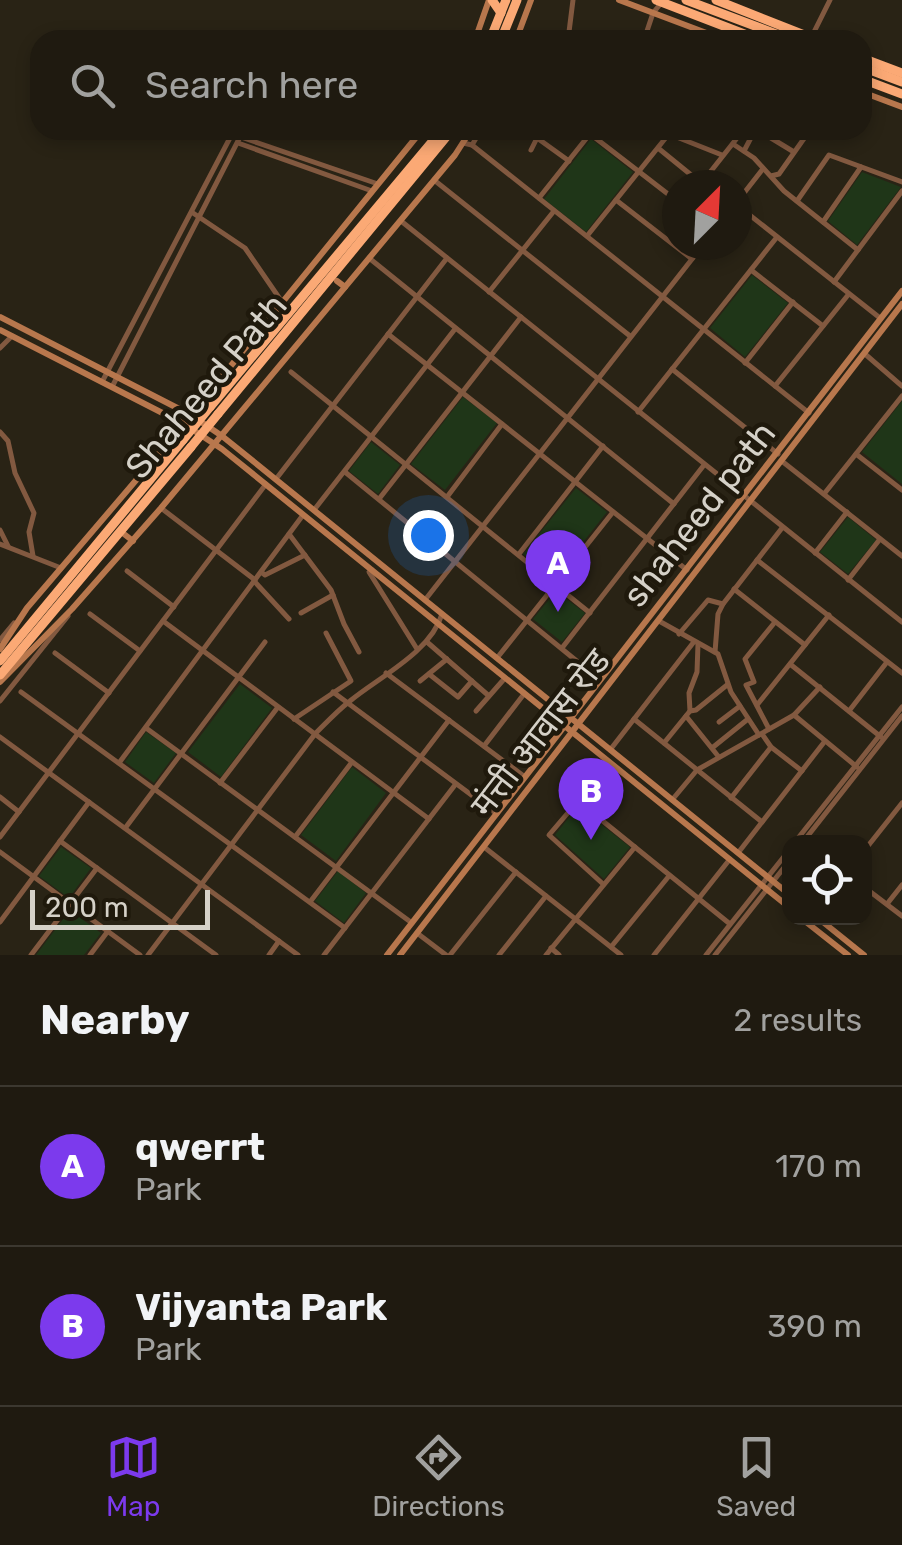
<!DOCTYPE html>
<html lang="en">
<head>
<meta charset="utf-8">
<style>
  body { margin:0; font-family:Rubik,"Noto Sans Devanagari",sans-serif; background:#2c271e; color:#f1f3f6 }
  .controls { position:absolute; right:30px; bottom:30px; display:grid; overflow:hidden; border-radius:20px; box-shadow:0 5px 15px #0003 }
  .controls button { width:90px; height:90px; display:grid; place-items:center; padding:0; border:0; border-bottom:2px solid #3c3830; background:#1f1a10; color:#f1f3f6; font:50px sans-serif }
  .compass { position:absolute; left:662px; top:170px; width:90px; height:90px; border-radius:50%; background:#1f1a10; box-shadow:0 5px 15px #0003; rotate:24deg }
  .scale { position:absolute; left:30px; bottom:25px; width:180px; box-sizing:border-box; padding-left:10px; border:5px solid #d5d1c8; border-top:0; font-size:28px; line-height:35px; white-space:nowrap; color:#d5d1c8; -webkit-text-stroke:8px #1f190c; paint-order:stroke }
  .you { position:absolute; left:428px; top:535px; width:35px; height:35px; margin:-25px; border:8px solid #fff; border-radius:50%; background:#1a73e8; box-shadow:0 0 0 15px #1a73e833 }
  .badge { display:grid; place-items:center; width:65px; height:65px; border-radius:50%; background:#7c3aed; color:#fff; font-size:32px; font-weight:700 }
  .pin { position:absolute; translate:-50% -82px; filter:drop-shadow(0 2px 5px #0008) }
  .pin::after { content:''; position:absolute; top:52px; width:35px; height:30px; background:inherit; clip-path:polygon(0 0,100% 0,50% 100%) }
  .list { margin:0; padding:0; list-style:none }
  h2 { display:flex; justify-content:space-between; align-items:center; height:130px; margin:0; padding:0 40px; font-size:42px }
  h2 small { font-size:32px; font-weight:400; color:#a1a19f }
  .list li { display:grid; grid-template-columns:65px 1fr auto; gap:30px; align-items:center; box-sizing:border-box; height:160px; padding:0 40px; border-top:2px solid #3c3830 }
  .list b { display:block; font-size:38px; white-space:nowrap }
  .list p { margin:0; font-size:32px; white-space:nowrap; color:#a1a19f }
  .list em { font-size:32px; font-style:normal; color:#a1a19f }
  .icon { flex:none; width:55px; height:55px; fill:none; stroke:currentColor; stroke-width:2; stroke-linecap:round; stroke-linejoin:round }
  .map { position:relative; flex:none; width:902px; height:955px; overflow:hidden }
  .search { position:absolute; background:#1f1a10; box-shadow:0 5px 15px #0003; left:30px; right:30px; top:30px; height:110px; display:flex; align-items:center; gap:25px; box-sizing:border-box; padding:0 35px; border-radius:30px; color:#a1a19f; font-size:38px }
  .sheet { height:450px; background:#1f1a10 }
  nav { display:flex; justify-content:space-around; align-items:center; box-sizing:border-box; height:140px; border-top:2px solid #3c3830; background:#1f1a10; font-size:28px; color:#a1a19f }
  nav a { display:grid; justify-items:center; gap:5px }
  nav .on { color:#7c3aed }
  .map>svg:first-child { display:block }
</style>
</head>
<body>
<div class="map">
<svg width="902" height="955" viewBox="0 0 902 955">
  <rect width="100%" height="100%" fill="#292315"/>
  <g fill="#1f3618">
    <path d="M591 139 633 172 586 232 544 199Z"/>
    <path d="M862 172 901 187 857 245 828 221Z"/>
    <path d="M752 275 788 303 745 357 710 328Z"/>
    <path d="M463 397 497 423 445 490 411 464Z"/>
    <path d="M902 401V484L862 452Z"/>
    <path d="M371 442 400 465 378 494 349 471Z"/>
    <path d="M576 488 607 512 554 579 523 554Z"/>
    <path d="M848 517 876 540 848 574 820 552Z"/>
    <path d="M556 591 585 613 562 642 533 619Z"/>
    <path d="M240 684 272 708 221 777 188 752Z"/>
    <path d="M146 732 176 753 154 783 125 762Z"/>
    <path d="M352 767 386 793 336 861 301 835Z"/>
    <path d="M578 806 630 847 604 879 555 835Z"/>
    <path d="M61 847 91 868 69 898 39 876Z"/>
    <path d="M338 871 366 893 344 923 315 901Z"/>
    <path d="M70 910 101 933 84 955H36Z"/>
  </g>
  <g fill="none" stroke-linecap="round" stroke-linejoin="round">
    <g stroke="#825940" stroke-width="5">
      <path d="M811 38 830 0"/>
      <path d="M568 40 573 0"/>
      <path d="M644 40 653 13 662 2"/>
      <path d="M526 130 569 161"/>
      <path d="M585 130 677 201"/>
      <path d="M669 134 722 155"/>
      <path d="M766 135 794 152"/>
      <path d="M238 143 372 191"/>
      <path d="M463 143 472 145 809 413"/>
      <path d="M733 144 754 158 784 191 858 250"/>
      <path d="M472 145 481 130"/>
      <path d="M658 148 701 183"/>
      <path d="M531 150 541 130"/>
      <path d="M744 151 755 130"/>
      <path d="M771 176 779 174 810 130"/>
      <path d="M434 180 630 336"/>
      <path d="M700 185 741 133 734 130"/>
      <path d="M539 198 593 130"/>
      <path d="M616 200 692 259"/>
      <path d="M797 201 829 155 902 182"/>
      <path d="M737 202 762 170"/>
      <path d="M737 205 880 318"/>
      <path d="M193 213 245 248 282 302"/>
      <path d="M401 221 902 622"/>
      <path d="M823 222 861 167"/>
      <path d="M587 236 672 130"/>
      <path d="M369 258 674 504"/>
      <path d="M751 270 823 326"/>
      <path d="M834 282 902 191"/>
      <path d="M489 292 554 211"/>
      <path d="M388 334 687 570"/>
      <path d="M0 348 12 336"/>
      <path d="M865 354 902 386"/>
      <path d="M745 363 793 302"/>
      <path d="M672 369 778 454"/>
      <path d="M291 372 590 613"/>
      <path d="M102 382 232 134 378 184"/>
      <path d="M775 386 848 295"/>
      <path d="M112 387 240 137"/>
      <path d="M638 412 777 237"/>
      <path d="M0 432 8 441 15 473 34 513 29 532 33 556"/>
      <path d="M856 454 902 490"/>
      <path d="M783 462 902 556"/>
      <path d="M345 472 600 680"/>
      <path d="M276 479 447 258"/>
      <path d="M824 494 902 396"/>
      <path d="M447 497 502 424"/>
      <path d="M379 499 521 317"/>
      <path d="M161 508 255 580"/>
      <path d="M314 510 455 329"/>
      <path d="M0 530 8 546"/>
      <path d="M289 534 331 590 344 624 359 652"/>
      <path d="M0 544 61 568"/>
      <path d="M815 553 847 512"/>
      <path d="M519 554 603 446"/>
      <path d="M757 560 902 673"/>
      <path d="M372 570 369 572 417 649"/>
      <path d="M127 571 174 607"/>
      <path d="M261 572 265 575 305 555"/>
      <path d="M848 580 880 539"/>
      <path d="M254 581 289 619"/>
      <path d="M734 589 805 645"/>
      <path d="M425 600 703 245"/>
      <path d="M301 613 333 595"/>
      <path d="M90 614 140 651"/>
      <path d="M163 621 429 819"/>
      <path d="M659 621 718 654 731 692 759 735"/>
      <path d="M679 634 708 600 723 604 782 528"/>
      <path d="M0 640 14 623"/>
      <path d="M427 642 489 696"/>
      <path d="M562 648 704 465"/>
      <path d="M715 652 718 614 723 604"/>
      <path d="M55 653 109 693"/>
      <path d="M497 658 613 512"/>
      <path d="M790 664 881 737"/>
      <path d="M386 673 525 777"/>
      <path d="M429 674 458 697 472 681"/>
      <path d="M420 681 447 659"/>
      <path d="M21 692 345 928"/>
      <path d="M333 692 497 814"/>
      <path d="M0 701 68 616"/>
      <path d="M757 705 829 615"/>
      <path d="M476 711 505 678"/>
      <path d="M690 711 689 693 697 672 698 644"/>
      <path d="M849 711 887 662"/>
      <path d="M794 715 857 767"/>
      <path d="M686 716 718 756"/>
      <path d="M294 719 351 681 326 633"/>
      <path d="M634 719 762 822"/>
      <path d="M719 722 740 706"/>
      <path d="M146 728 412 923"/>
      <path d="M769 729 746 685 754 682 745 659 775 622"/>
      <path d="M762 734 771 747 802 771"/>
      <path d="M0 737 298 955"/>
      <path d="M664 743 690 711 696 710 727 685"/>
      <path d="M484 746 524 694"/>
      <path d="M712 748 748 719"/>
      <path d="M610 750 693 643"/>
      <path d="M609 762 578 801 730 924"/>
      <path d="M119 763 303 515"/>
      <path d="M220 783 278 707"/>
      <path d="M0 797 19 812"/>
      <path d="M731 798 771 747"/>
      <path d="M672 800 697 770 794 715 820 687"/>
      <path d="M578 801 549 835 603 884"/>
      <path d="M126 827 265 642"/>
      <path d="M0 837 266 484"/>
      <path d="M295 837 352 762"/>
      <path d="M60 841 216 955"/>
      <path d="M795 842 902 707"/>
      <path d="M803 842 902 716"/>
      <path d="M484 847 621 955"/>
      <path d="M864 851 902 803"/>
      <path d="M0 852 140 955"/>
      <path d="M738 853 825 741"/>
      <path d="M864 887 902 916"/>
      <path d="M310 902 449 720"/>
      <path d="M887 904 902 885"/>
      <path d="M0 922 89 802"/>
      <path d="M417 933 446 955"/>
      <path d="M611 947 669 876"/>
      <path d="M551 948 559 955"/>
      <path d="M31 955 97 868"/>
      <path d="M90 955 108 931"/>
      <path d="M148 955 315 734C326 723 337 711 350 701 379 677 431 652 442 614"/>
      <path d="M269 955 279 941"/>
      <path d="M324 955 455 785"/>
      <path d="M450 955 516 872"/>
      <path d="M499 955 546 896"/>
      <path d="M546 955 635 847"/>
      <path d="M654 955 730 859"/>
      <path d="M706 955 790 849"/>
      <path d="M715 955 790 860"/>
    </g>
    <g stroke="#b8774d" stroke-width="6">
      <path d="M619 0 725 40"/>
      <path d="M475 40 489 0"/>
      <path d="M516 40 531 0"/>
      <path d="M862 92 902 107"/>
      <path d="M337 281 345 287"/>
      <path d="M0 317 191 415 222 436 790 895"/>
      <path d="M0 330 184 424 222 449 790 908"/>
      <path d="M191 415 422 130"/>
      <path d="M124 534 133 541"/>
      <path d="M0 649 27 608 184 424"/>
      <path d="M0 682 72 609 161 508 455 155 471 130"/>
      <path d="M801 918 848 955"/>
      <path d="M818 918 864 955"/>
      <path d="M387 955 902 291"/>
      <path d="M400 955 902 304"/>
    </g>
    <g stroke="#fba975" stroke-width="9">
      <path d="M492 0 501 13"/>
      <path d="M656 0 760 40"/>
      <path d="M686 0 792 40"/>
      <path d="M716 0 817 40"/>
      <path d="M490 40 506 0"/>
      <path d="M501 40 517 0"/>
      <path d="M862 58 902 73"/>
      <path d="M862 67 902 82"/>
      <path d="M862 79 902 94"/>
      <path d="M210 407 442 130"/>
      <path d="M218 414 452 130"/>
      <path d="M0 661 183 440"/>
      <path d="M0 675 191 447"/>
    </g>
    <g stroke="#fba975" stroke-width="9">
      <path d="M183 440 210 407"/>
      <path d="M191 447 218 414"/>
    </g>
  </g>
  <g text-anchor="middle" stroke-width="9" stroke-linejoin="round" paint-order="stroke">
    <g font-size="35" fill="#d5d1c8" stroke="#1f190c">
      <text transform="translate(206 386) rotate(-50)" y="12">Shaheed Path</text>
      <text transform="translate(699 514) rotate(-52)" y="12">shaheed path</text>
      <text transform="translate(540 733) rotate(-52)" y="12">मंत्ती आवास रोड</text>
    </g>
  </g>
</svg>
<div class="controls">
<button><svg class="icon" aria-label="locate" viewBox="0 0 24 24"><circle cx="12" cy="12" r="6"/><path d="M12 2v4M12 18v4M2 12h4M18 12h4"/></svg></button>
</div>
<svg class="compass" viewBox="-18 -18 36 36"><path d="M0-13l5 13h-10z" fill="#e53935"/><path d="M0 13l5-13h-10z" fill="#a1a19f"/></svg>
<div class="scale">200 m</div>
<div class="you"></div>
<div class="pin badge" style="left:558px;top:612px">A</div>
<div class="pin badge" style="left:591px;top:840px">B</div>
<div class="search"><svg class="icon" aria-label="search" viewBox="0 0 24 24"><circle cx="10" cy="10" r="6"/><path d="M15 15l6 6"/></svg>Search here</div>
</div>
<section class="sheet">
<h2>Nearby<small>2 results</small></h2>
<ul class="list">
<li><span class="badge">A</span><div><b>qwerrt</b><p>Park</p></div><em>170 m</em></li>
<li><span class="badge">B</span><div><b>Vijyanta Park</b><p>Park</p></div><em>390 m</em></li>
</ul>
</section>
<nav>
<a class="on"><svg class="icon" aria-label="map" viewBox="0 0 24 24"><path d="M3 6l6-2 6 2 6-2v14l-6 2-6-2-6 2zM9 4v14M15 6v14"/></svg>Map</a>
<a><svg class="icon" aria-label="directions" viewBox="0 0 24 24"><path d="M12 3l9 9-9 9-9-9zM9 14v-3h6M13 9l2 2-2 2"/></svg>Directions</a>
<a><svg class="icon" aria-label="saved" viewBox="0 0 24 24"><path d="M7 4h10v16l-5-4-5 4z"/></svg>Saved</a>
</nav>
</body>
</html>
